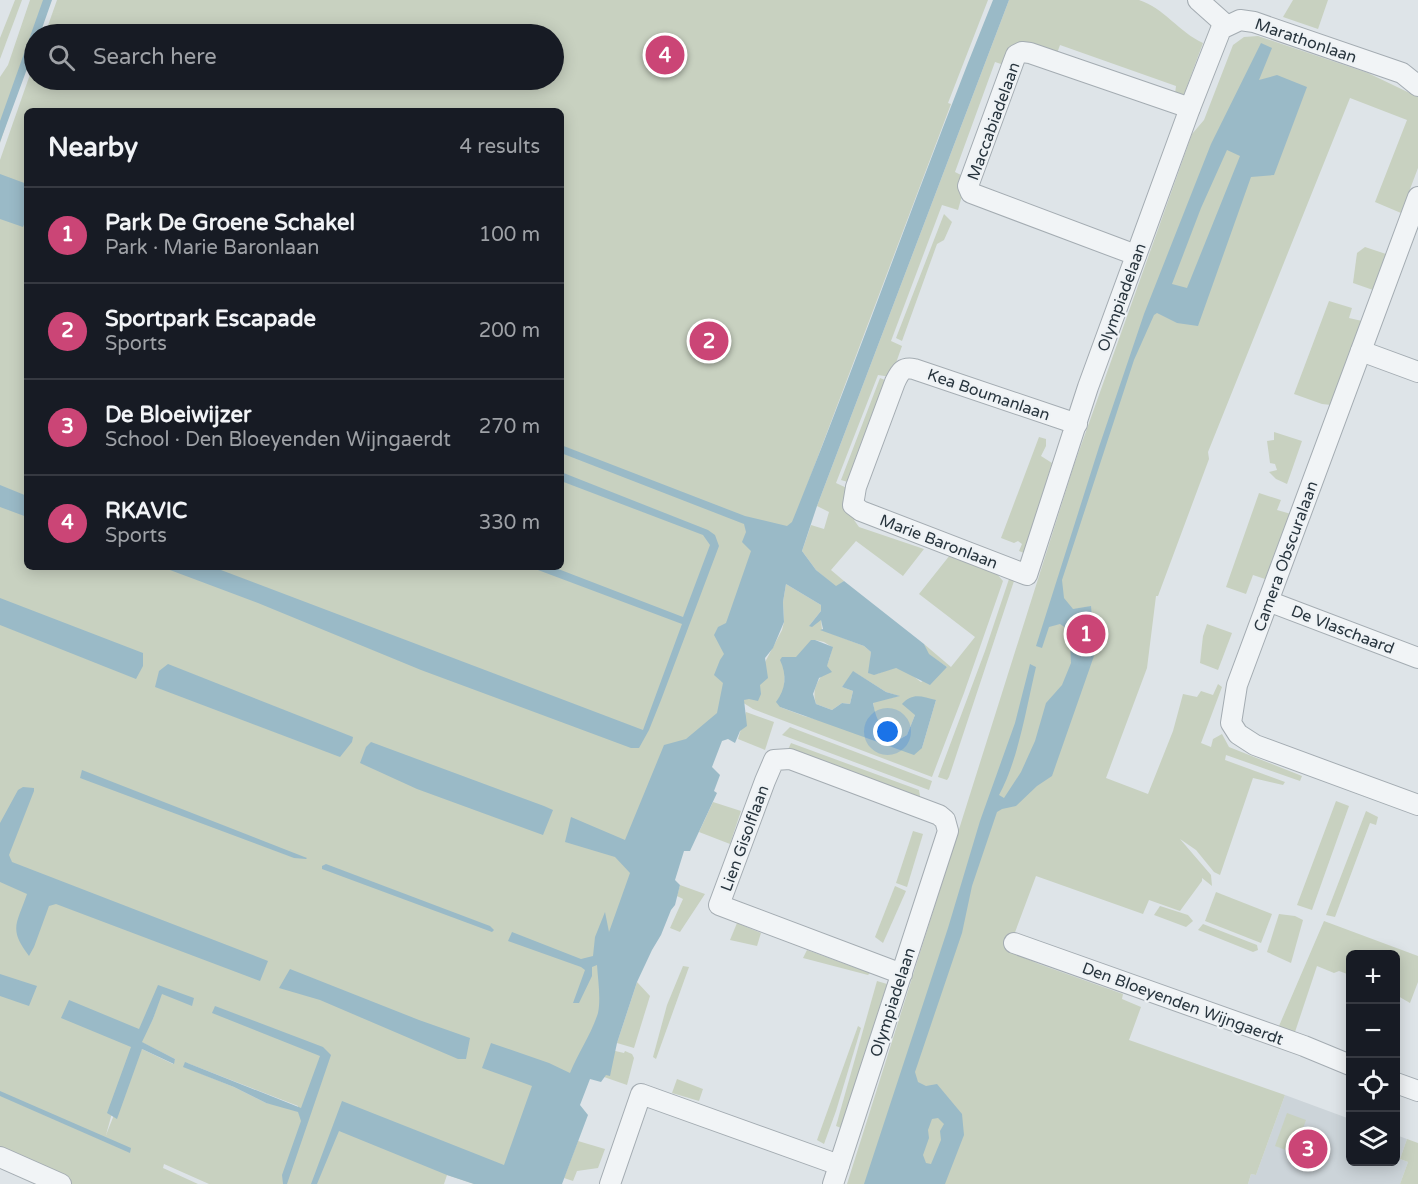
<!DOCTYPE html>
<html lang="en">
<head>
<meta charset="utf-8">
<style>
  body { margin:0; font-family:"Varela Round",sans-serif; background:#242831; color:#f1f3f6 }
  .controls { position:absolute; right:18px; bottom:18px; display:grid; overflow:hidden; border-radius:9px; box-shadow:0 3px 15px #0003 }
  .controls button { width:54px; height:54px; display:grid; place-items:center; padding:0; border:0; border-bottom:2px solid #363941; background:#171b24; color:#f1f3f6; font:30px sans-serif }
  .you { position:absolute; left:888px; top:732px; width:21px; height:21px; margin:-15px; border:4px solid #fff; border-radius:50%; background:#1a73e8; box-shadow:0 0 0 9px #1a73e833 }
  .badge { display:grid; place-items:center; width:39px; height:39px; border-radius:50%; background:#cb4576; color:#fff; font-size:20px; font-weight:700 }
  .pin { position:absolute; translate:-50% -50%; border:3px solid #fff; box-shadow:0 2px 6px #0006 }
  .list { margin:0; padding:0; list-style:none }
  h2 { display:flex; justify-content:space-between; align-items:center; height:78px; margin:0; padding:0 24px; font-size:26px }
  h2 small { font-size:20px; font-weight:400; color:#9ea1a6 }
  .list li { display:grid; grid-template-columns:39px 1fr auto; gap:18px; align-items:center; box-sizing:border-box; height:96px; padding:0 24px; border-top:2px solid #363941 }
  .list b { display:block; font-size:22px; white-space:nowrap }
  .list p { margin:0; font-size:20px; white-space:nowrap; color:#9ea1a6 }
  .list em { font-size:20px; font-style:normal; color:#9ea1a6 }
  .icon { flex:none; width:33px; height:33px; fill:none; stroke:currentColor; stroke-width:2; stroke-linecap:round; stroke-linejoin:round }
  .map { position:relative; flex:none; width:1418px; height:1184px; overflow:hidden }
  .search { position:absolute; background:#171b24; box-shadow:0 3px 15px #0003; left:24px; top:24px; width:540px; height:66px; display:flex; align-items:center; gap:15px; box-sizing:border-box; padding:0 21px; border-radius:33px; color:#9ea1a6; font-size:22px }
  .panel { position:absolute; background:#171b24; box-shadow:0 3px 15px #0003; left:24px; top:108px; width:540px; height:462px; border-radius:9px }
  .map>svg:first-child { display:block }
</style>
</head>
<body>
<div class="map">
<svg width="1418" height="1184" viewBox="0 0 1418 1184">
  <rect width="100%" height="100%" fill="#dee4e8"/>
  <path fill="#ccd4d9" d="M1285 1095 1350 1119V1162H1396V1135L1407 1139 1400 1159 1408 1162 1400 1184H1248L1251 1174 1256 1175Z"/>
  <g fill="#c8d1c0" fill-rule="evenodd">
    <path d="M15 0H22L0 59V38Z"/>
    <path d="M30 0H48L34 34V40L0 143V77L8 65Z"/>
    <path d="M57 0H988L948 103 951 104 794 520 535 1184H474L447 1175 444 1184H209L164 1164 163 1168 198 1184H72L0 1153V160L34 63V80H554V34H45ZM27 111H561V567H27ZM158 1002 153 1019 141 1042 175 1059 173 1064 142 1049 139 1052 106 1135 120 1084ZM187 1063 298 1106V1107L266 1103 234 1087 197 1072Z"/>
    <path d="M1009 0H1139C1164 8 1179 32 1203 43L1183 97 1175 94 1176 86 1060 45 1055 59 1016 45 1007 66 995 62 955 172 967 178 958 210 942 205 891 341 902 346 891 377 878 375 836 483 849 489 843 505 847 512 857 516 859 521 854 520 859 527 924 549 903 576 856 541 831 570 844 581 836 587 816 570 802 551 811 525 824 529 829 512 817 506Z"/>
    <path d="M1293 0H1328L1318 29 1283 17Z"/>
    <path d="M1258 36 1368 73 1418 97V168L1401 213 1375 202 1407 120 1350 98 1208 452 1209 459 1158 596H1156L1147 668 1106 778 1148 794 1173 731 1183 694 1197 697 1201 691 1213 695 1218 684 1222 687 1201 743 1211 747 1213 739 1222 734 1229 747 1302 776 1300 781 1226 755 1225 760 1285 782 1283 785 1253 778 1220 875 1214 872 1196 850 1180 839 1211 875 1212 886 1202 878V881L1180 911 1149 900 1143 914 1036 876 1008 951 1039 964 1123 994 1122 999 1141 1007 1129 1040 1285 1095 1256 1175 1251 1174 1248 1184H847L1074 465 1192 134 1204 120 1233 45 1244 37Z"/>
    <path d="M944 214 952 222 944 240 937 244 902 341 896 338Z"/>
    <path d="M1365 247 1386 254 1373 290 1353 283 1357 253Z"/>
    <path d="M1329 301 1352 308 1349 318 1362 321 1331 405 1322 404 1294 394Z"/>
    <path d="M880 378 885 380 854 462 851 483 841 480Z"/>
    <path d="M1274 432 1302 441 1287 484 1276 479 1269 472 1277 470 1275 464 1270 463 1267 441 1274 440Z"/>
    <path d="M1039 437 1046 439V446L1041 456 1052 463 1024 553 1019 551 1022 544 1018 541 1014 543 1001 538Z"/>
    <path d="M1259 493 1281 500 1277 510 1291 514 1265 579 1253 575 1246 594 1226 587Z"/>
    <path d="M950 555 997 574 1003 581 964 693 932 777 753 709 742 702 746 698 782 630 784 622 783 602 786 584 821 605V611L809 626 821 619 822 630 864 646 871 652 869 673C878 677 884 669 894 668 904 667 914 677 921 682L947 667 928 654 924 644 951 667 975 637 919 594ZM815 640 824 642 832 647C831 654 829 661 826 667 819 682 811 687 816 704L832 710 842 703 850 704 853 691 842 687 854 672 886 692 899 696 873 702 876 721 900 739 907 735 915 715 936 700 922 748 804 716 780 707 784 691 785 670Z"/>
    <path d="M1009 579 1014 581 949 777 947 780 938 777 985 651Z"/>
    <path d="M1207 624 1232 633 1218 670 1200 663 1203 636Z"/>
    <path d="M746 712 774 722 765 750 738 739Z"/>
    <path d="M790 727 932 781 929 790 782 735Z"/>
    <path d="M791 743 919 790 921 802 787 752Z"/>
    <path d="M1336 801 1349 806 1312 910 1297 905Z"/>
    <path d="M713 802 741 811 730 844 699 832Z"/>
    <path d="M1366 811 1378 817 1376 825 1370 823 1335 917 1326 915Z"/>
    <path d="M913 831 923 834 907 887 896 883Z"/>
    <path d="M680 885 705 894 680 932 670 928 683 899 677 896Z"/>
    <path d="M895 886 906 891 883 943 875 937Z"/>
    <path d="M1216 892 1272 914 1261 943 1205 921Z"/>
    <path d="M1160 906 1188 915 1193 921 1186 927 1154 915Z"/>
    <path d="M1279 914 1295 916 1303 920 1291 963 1267 952Z"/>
    <path d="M1324 921 1418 956V982L1410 1003 1398 996 1396 1006V954H1350V975L1339 971 1334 973 1317 966 1295 1032 1279 1026Z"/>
    <path d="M737 923 761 933 757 946 730 940Z"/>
    <path d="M1203 924 1257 945 1258 950 1253 952 1198 930Z"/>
    <path d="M807 950 870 973 868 975 803 958Z"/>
    <path d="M683 966 689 967 656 1059 653 1057 667 1005Z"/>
    <path d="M877 981 887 984 841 1128 836 1126Z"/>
    <path d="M637 982 650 996 634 1048 617 1043Z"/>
    <path d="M858 1026 861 1028 836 1111 824 1144 817 1140Z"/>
    <path d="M611 1050 624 1053 625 1051 632 1054 634 1058 627 1085 604 1077Z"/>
    <path d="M677 1079 703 1089 699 1101 672 1093Z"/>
    <path d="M1287 1113 1306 1120 1294 1153 1275 1146Z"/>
    <path d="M1407 1139 1418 1143V1184H1400L1408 1162 1400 1159Z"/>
    <path d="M578 1141 605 1149 598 1168 577 1171 573 1181 564 1178Z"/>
  </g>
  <g fill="#9abac7" fill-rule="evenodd">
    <path d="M43 0H52L40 34H34V50L0 142V121Z"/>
    <path d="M993 0H1009L817 506 802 551 816 570 836 586 844 581 924 644 929 654 947 667 930 685 896 668 874 675 868 673 871 652 864 646 820 630 823 629 821 620 812 627 809 626 821 611V605L786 584 783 602 784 622 773 648 765 658 768 678 760 685 761 694 758 701 749 699 744 700 747 726 740 731 735 743 728 739 722 741 712 767 720 775 714 791 717 793 690 851H684L675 880 680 885 675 905 671 910 661 935 652 950 637 982 617 1043 610 1076 606 1075 601 1082 590 1079 580 1105 588 1115 562 1184H474L447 1175 339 1131 317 1184H311L342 1101 504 1165 532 1086 482 1068 491 1043 549 1063 570 1073C578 1053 591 1035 598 1013 601 999 598 980 597 965L592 967V976L579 1003H573L585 970 581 967 508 941 512 932 581 959 593 956 595 937 605 912 609 932 630 873 615 857 565 842 571 817 625 840 664 745 686 739 717 713 723 683 714 675 720 660 724 654 714 635 718 627 726 623 751 551 742 542 746 532 744 524 561 453V445L745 516 787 526 792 522C862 349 923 173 993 0Z"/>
    <path d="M1261 43 1272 48 1259 80 1277 75 1307 87 1274 175 1251 177 1198 326 1177 323 1157 313 1154 315 1134 360 1062 580 1064 598 1073 609 1091 606 1095 653 1052 776 1037 786 1016 806 1002 809 997 812 972 886 962 933 915 1072 918 1082 926 1086 937 1084 962 1114 964 1135 945 1184H864L948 928 980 821 1015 723 1030 664 1036 667C1027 705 1018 761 999 795L1004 798 1021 772 1035 741 1046 703 1062 685 1071 663 1070 642 1072 632 1060 624 1049 627 1042 648 1036 646 1099 447 1144 314 1211 144ZM1227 150 1240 156 1187 288 1172 284 1201 208ZM938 1118 944 1124 940 1131 941 1140 931 1164 926 1163 923 1155 929 1138 928 1130 932 1119Z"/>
    <path d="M0 174 27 184V217L23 227 0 219Z"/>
    <path d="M561 472 708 530 715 535 719 546 661 700 649 730 639 748H631L421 670 258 603 162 567H213L643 730 682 624 530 567H553L683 617 710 545 703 535 561 481Z"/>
    <path d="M0 485 27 496V517L0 507Z"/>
    <path d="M0 598 143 653V666L136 679 0 625Z"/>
    <path d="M811 640H815L833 647 827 666 832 672 819 678 813 694 816 704 832 710 842 703 850 704 853 691 842 687 853 671 886 692 900 696 873 703C877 723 881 729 900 739L907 735 915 715 902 704C913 692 922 697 936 700L922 748 914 755 780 707 776 702C786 689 787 675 780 660L782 657H796Z"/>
    <path d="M168 664 353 737 352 742 340 757 155 687 159 671Z"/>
    <path d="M371 742 544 806 553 810 543 835 417 789 360 763 366 747Z"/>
    <path d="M82 770 307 858 306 859 294 858 80 778Z"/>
    <path d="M23 787 34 788V791L9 855 12 862 268 961 260 981 56 904 49 906 34 947 29 956C8 928 17 924 27 894L0 882V823L18 790Z"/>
    <path d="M326 864 490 926 494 930 492 932 322 869V866Z"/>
    <path d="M290 969 419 1020 470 1038 466 1059H458L320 1000 279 988Z"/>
    <path d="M0 974 37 986 29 1006 0 996Z"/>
    <path d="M158 985 194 998 192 1006 162 994 153 1019 142 1042 175 1059 174 1064 142 1049 117 1119 107 1113 131 1047 61 1018 69 1000 139 1029Z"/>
    <path d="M215 1006 323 1047 331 1055 287 1184H283L282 1175 301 1121 298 1112 266 1103 234 1087 183 1067 185 1062 301 1108 320 1056 212 1013Z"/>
    <path d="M0 1091 131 1148 130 1153 0 1096Z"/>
  </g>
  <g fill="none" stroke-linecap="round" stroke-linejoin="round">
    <g stroke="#a4acb2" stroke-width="22">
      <g id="minor">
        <path d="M1198 0 1226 25"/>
        <path d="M1418 197 1237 685 1231 723 1238 734 1255 745 1418 805"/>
        <path d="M1136 255 971 193 968 186 1013 63 1016 55 1022 52 1030 53 1190 108"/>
        <path d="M1361 351 1418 372"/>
        <path d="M1077 424 914 369C902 367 900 372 895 382L856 487 853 505 861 511 1027 575 1088 387 1190 108 1221 29 1240 20 1254 22 1402 73 1418 86"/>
        <path d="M1268 601 1418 658"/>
        <path d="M1014 943 1304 1046 1350 1065"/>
        <path d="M1396 1083 1418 1091"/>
        <path d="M0 1157 61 1184"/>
        <path d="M610 1184 641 1094 839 1165"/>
        <path d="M833 1184 948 831 945 820 939 815 790 759 774 760 765 781 719 905 902 974"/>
      </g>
    </g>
    <use href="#minor" stroke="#f1f4f6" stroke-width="20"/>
  </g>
  <g text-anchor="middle" stroke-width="4.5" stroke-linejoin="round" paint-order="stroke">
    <g font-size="16" fill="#28353e" stroke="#eef2f5">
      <text transform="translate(1306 40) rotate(19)" y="6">Marathonlaan</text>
      <text transform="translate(993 121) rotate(-70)" y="6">Maccabiadelaan</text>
      <text transform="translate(1121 297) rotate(-70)" y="6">Olympiadelaan</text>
      <text transform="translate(989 394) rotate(19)" y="6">Kea Boumanlaan</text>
      <text transform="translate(939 541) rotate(21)" y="6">Marie Baronlaan</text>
      <text transform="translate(1285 556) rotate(-70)" y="6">Camera Obscuralaan</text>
      <text transform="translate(1343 629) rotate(21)" y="6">De Vlaschaard</text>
      <text transform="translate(744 838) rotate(-70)" y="6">Lien Gisolflaan</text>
      <text transform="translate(892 1002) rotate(-72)" y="6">Olympiadelaan</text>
      <text transform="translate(1183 1003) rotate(20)" y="6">Den Bloeyenden Wijngaerdt</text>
    </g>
  </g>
</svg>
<div class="controls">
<button>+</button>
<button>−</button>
<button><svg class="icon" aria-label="locate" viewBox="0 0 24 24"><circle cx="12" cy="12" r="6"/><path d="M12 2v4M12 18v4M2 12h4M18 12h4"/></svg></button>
<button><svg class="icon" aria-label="layers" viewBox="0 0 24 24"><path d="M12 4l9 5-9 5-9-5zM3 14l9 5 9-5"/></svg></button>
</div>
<div class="you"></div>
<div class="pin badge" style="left:1086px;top:634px">1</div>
<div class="pin badge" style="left:709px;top:341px">2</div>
<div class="pin badge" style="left:1308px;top:1149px">3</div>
<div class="pin badge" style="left:665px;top:55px">4</div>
<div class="search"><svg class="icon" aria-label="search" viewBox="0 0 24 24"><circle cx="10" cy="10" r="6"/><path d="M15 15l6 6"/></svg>Search here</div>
<section class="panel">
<h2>Nearby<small>4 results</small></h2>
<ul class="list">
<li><span class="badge">1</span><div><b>Park De Groene Schakel</b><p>Park · Marie Baronlaan</p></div><em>100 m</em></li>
<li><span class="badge">2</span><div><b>Sportpark Escapade</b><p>Sports</p></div><em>200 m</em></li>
<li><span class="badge">3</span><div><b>De Bloeiwijzer</b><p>School · Den Bloeyenden Wijngaerdt</p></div><em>270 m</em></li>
<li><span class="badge">4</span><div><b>RKAVIC</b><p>Sports</p></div><em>330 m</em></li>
</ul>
</section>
</div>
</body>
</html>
